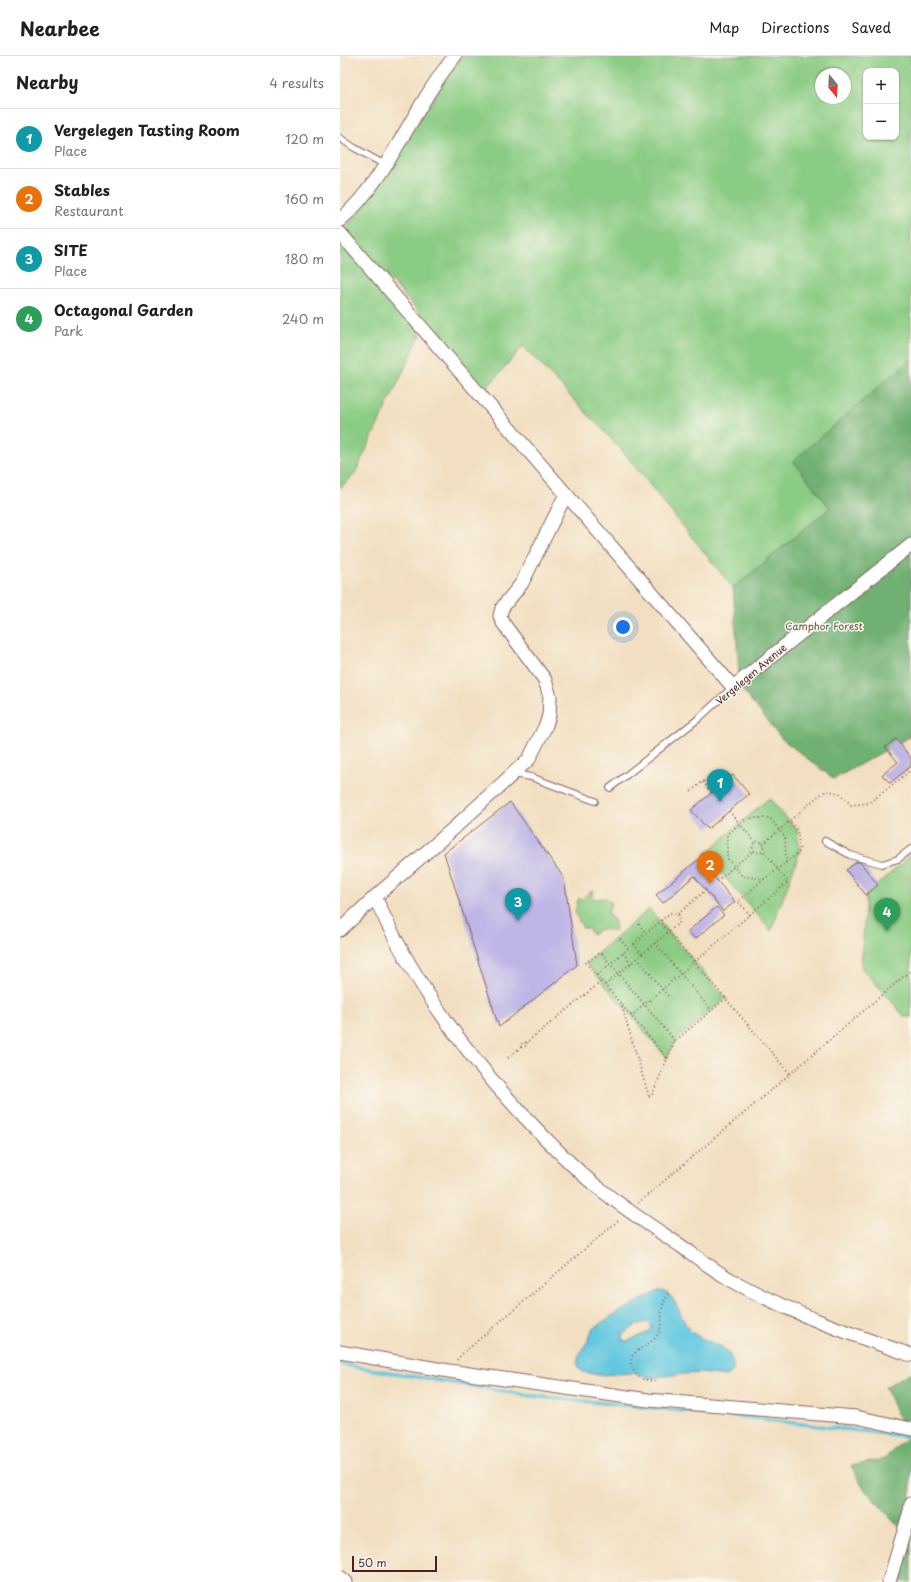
<!DOCTYPE html>
<html lang="en">
<head>
<meta charset="utf-8">
<style>
  body { margin:0; font-family:"Playpen Sans",sans-serif; background:#f2f2f2; color:#202124 }
  .controls { position:absolute; right:12px; top:12px; display:grid; overflow:hidden; border-radius:8px; box-shadow:0 1px 3px #0004 }
  .controls button { width:36px; height:36px; display:grid; place-items:center; padding:0; border:0; border-bottom:1px solid #e0e0e0; background:#fff; color:#202124; font:20px sans-serif }
  .compass { position:absolute; left:475px; top:12px; width:36px; height:36px; border-radius:50%; background:#fff; box-shadow:0 1px 3px #0004; rotate:162deg }
  .scale { position:absolute; left:12px; bottom:10px; width:85px; box-sizing:border-box; padding-left:4px; border:2px solid #4a1f2b; border-top:0; font-size:11px; line-height:14px; white-space:nowrap; color:#4a1f2b; -webkit-text-stroke:3px #fbf7ec; paint-order:stroke }
  .you { position:absolute; left:283px; top:571px; width:14px; height:14px; margin:-10px; border:3px solid #fff; border-radius:50%; background:#1a73e8; box-shadow:0 0 0 6px #1a73e833 }
  .badge { display:grid; place-items:center; width:26px; height:26px; border-radius:50%; background:#c8321e; color:#fff; font-size:13px; font-weight:700 }
  .pin { position:absolute; translate:-50% -33px; filter:drop-shadow(0 1px 2px #0008) }
  .pin::after { content:''; position:absolute; top:21px; width:14px; height:12px; background:inherit; clip-path:polygon(0 0,100% 0,50% 100%) }
  .list { margin:0; padding:0; list-style:none }
  h2 { display:flex; justify-content:space-between; align-items:center; height:52px; margin:0; padding:0 16px; font-size:17px }
  h2 small { font-size:13px; font-weight:400; color:#757577 }
  .list li { display:grid; grid-template-columns:26px 1fr auto; gap:12px; align-items:center; box-sizing:border-box; height:60px; padding:0 16px; border-top:1px solid #e0e0e0 }
  .list b { display:block; font-size:15px; white-space:nowrap }
  .list p { margin:0; font-size:13px; white-space:nowrap; color:#757577 }
  .list em { font-size:13px; font-style:normal; color:#757577 }
  .map { position:relative; flex:none; width:571px; height:1526px; overflow:hidden }
  header { display:flex; align-items:center; gap:24px; box-sizing:border-box; height:56px; padding:0 20px; background:#fff; border-bottom:1px solid #e0e0e0 }
  header strong { font-size:19px }
  nav { display:flex; gap:22px; margin-inline-start:auto; font-size:14px }
  main { display:flex }
  aside { flex:1; background:#fff }
  .map>svg:first-child { display:block }
</style>
</head>
<body>
<header>
<strong>Nearbee</strong>
<nav><a>Map</a><a>Directions</a><a>Saved</a></nav>
</header>
<main>
<aside>
<h2>Nearby<small>4 results</small></h2>
<ul class="list">
<li><span class="badge" style="background:#0f9aa8">1</span><div><b>Vergelegen Tasting Room</b><p>Place</p></div><em>120 m</em></li>
<li><span class="badge" style="background:#e8710a">2</span><div><b>Stables</b><p>Restaurant</p></div><em>160 m</em></li>
<li><span class="badge" style="background:#0f9aa8">3</span><div><b>SITE</b><p>Place</p></div><em>180 m</em></li>
<li><span class="badge" style="background:#2e9e5b">4</span><div><b>Octagonal Garden</b><p>Park</p></div><em>240 m</em></li>
</ul>
</aside>
<div class="map">
<svg width="571" height="1526" viewBox="0 0 571 1526">
  <rect width="100%" height="100%" fill="#fbf7ec"/>
  <filter id="ink" filterUnits="userSpaceOnUse"><feTurbulence type="fractalNoise" baseFrequency=".025" numOctaves="2"/><feDisplacementMap in="SourceGraphic" scale="8" xChannelSelector="R" yChannelSelector="G"/><feConvolveMatrix kernelMatrix="1 2 1 2 8 2 1 2 1" color-interpolation-filters="sRGB"/></filter>
  <filter id="wash" filterUnits="userSpaceOnUse"><feTurbulence type="fractalNoise" baseFrequency=".012" numOctaves="4" result="noise"/><feDisplacementMap in="SourceGraphic" scale="16" xChannelSelector="R" yChannelSelector="G"/><feGaussianBlur stdDeviation="0.9" result="paint"/><feColorMatrix in="noise" values="0 0 0 0 0 0 0 0 0 0 0 0 0 0 0 0 0 1.4 0 .05"/><feComposite in="paint" operator="in"/></filter>
  <g filter="url(#wash)">
    <rect width="100%" height="100%" fill="#f2dfc1"/>
    <g fill="#8bcc84" stroke="#6a7658" fill-rule="evenodd">
      <path d="M123 0H571V303L454 405 490 452 393 532 279 391 183 290 146 333 5 172 23 151 118 4ZM526 15H556V81H526ZM481 18H505V42H481Z"/>
      <path d="M0 186 81 278 14 419 0 432Z"/>
      <path d="M429 742 457 774 460 795 431 875 365 798Z"/>
      <path d="M571 799V961H565L521 911 526 839Z"/>
      <path d="M253 835 252 840 254 843 266 842 271 846 268 859C277 865 274 864 276 874L273 876 271 874 260 873 252 879 249 873 243 872 235 857 238 843H242L247 838Z"/>
      <path d="M309 853 386 942 335 985 327 1002 246 907Z"/>
    </g>
    <g fill="#70b072" stroke="#5d684e">
      <path d="M571 303V680L494 723 442 683 400 631 393 532 490 452 453 405Z"/>
      <path d="M571 1316V1526H554L566 1478 524 1433 511 1410 544 1403 567 1381 545 1331Z"/>
    </g>
    <path fill="#62c7df" stroke="#567385" fill-rule="evenodd" d="M318 1235C338 1235 339 1265 352 1276 368 1290 390 1284 394 1312L392 1316 386 1320 360 1317 343 1318 310 1322 293 1317 259 1319 243 1316 239 1313 237 1306 241 1295 248 1285 252 1274 268 1262ZM307 1266 312 1271 309 1276 288 1285 283 1284V1279C290 1273 298 1267 307 1266Z"/>
    <g fill="none" stroke-linecap="round" stroke-linejoin="round">
      <path stroke="#62c7df" stroke-width="3.5" d="M0 1308 192 1340 395 1360 571 1381"/>
    </g>
    <g id="blocks">
      <g fill="#beb6e6">
        <path d="M556 683 571 702V710L550 727 542 719 558 706 545 691Z"/>
        <path d="M393 719 409 738 368 773 351 754Z"/>
        <path d="M170 746 224 822 237 909 159 971 104 797Z"/>
        <path d="M359 803 395 846 383 855 354 820 323 847 316 839Z"/>
        <path d="M517 806H520L538 829 526 839 506 814Z"/>
        <path d="M377 851 384 859 355 883 348 875Z"/>
      </g>
    </g>
  </g>
  <g filter="url(#ink)">
    <use href="#blocks" fill-opacity="0" stroke="#856260" stroke-width="1"/>
    <g fill="none" stroke-linecap="round" stroke-linejoin="round">
      <g stroke="#856260" stroke-width="8">
        <g id="lane">
          <path d="M0 82 13 91 45 109"/>
          <path d="M174 718 191 721 255 745"/>
          <path d="M270 732 358 663 393 631"/>
          <path d="M485 785 510 799 542 808 558 803 571 793"/>
        </g>
      </g>
      <g stroke="#856260" stroke-width="15">
        <g id="street">
          <path d="M0 164C49 122 73 50 115 0"/>
          <path d="M0 177 393 631 571 489"/>
          <path d="M226 438 182 527 162 552 160 560 163 567 205 624 210 641 209 659 206 669 189 703 113 773 35 841C75 931 135 1011 204 1081 222 1099 240 1118 260 1133 286 1154 314 1172 341 1190 358 1202 375 1215 393 1225 449 1256 510 1278 571 1299"/>
          <path d="M0 874 35 841"/>
          <path d="M0 1296 109 1315 308 1344 516 1361 571 1373"/>
          <path d="M0 1521 6 1526"/>
          <path d="M549 1526 570 1455 571 1448"/>
        </g>
      </g>
      <g stroke="#856260" stroke-width="2" stroke-dasharray="1 3" stroke-linecap="butt">
        <path d="M363 726 372 737"/>
        <path d="M351 735 375 716"/>
        <path d="M389 755 415 786"/>
        <circle cx="418" cy="791" r="5.5"/>
        <path d="M423 788 477 741 486 735 499 737 511 749 529 747 571 714"/>
        <path d="M446 807 445 781 430 762H407L387 778V802L402 820 424 823C437 814 448 805 460 795L457 774 449 765"/>
        <path d="M377 825 414 794"/>
        <path d="M410 859 398 845 424 823"/>
        <path d="M299 868 306 877"/>
        <path d="M280 883 288 892"/>
        <path d="M315 887 371 954"/>
        <path d="M294 888 302 898"/>
        <path d="M283 897 291 907"/>
        <path d="M297 902 328 940"/>
        <path d="M257 919 330 857 338 858 366 834"/>
        <path d="M265 929 339 867 338 858"/>
        <path d="M282 951 309 1041"/>
        <path d="M291 960 448 826 423 794"/>
        <path d="M181 991 186 990 187 986"/>
        <path d="M168 1002 181 991 182 987 187 986 262 925"/>
        <path d="M327 1002 246 907 260 897 262 898 335 985"/>
        <path d="M450 1018 571 914"/>
        <path d="M309 1041 312 1039 334 986 386 942"/>
        <path d="M298 1147 450 1018 320 866"/>
        <path d="M117 1304 121 1299 280 1163"/>
        <path d="M315 1325C306 1324 299 1324 294 1315 281 1295 312 1291 318 1278 326 1263 316 1255 329 1237"/>
      </g>
      <use href="#lane" stroke="#fff" stroke-width="6"/>
      <use href="#street" stroke="#fff" stroke-width="13"/>
    </g>
  </g>
  <g text-anchor="middle" stroke-width="3" stroke-linejoin="round" paint-order="stroke">
    <g font-size="10" fill="#5e5346" stroke="#fbf7ec">
      <text x="484" y="574">Camphor Forest</text>
    </g>
    <g font-size="10" fill="#4a1f2b" stroke="#fbf7ec">
      <text transform="translate(411 618) rotate(-40)" y="4">Vergelegen Avenue</text>
    </g>
  </g>
</svg>
<div class="controls">
<button>+</button>
<button>−</button>
</div>
<svg class="compass" viewBox="-18 -18 36 36"><path d="M0-13l5 13h-10z" fill="#e53935"/><path d="M0 13l5-13h-10z" fill="#757577"/></svg>
<div class="scale">50 m</div>
<div class="you"></div>
<div class="pin badge" style="left:380px;top:746px;background:#0f9aa8">1</div>
<div class="pin badge" style="left:370px;top:828px;background:#e8710a">2</div>
<div class="pin badge" style="left:178px;top:865px;background:#0f9aa8">3</div>
<div class="pin badge" style="left:547px;top:875px;background:#2e9e5b">4</div>
</div>
</main>
</body>
</html>
